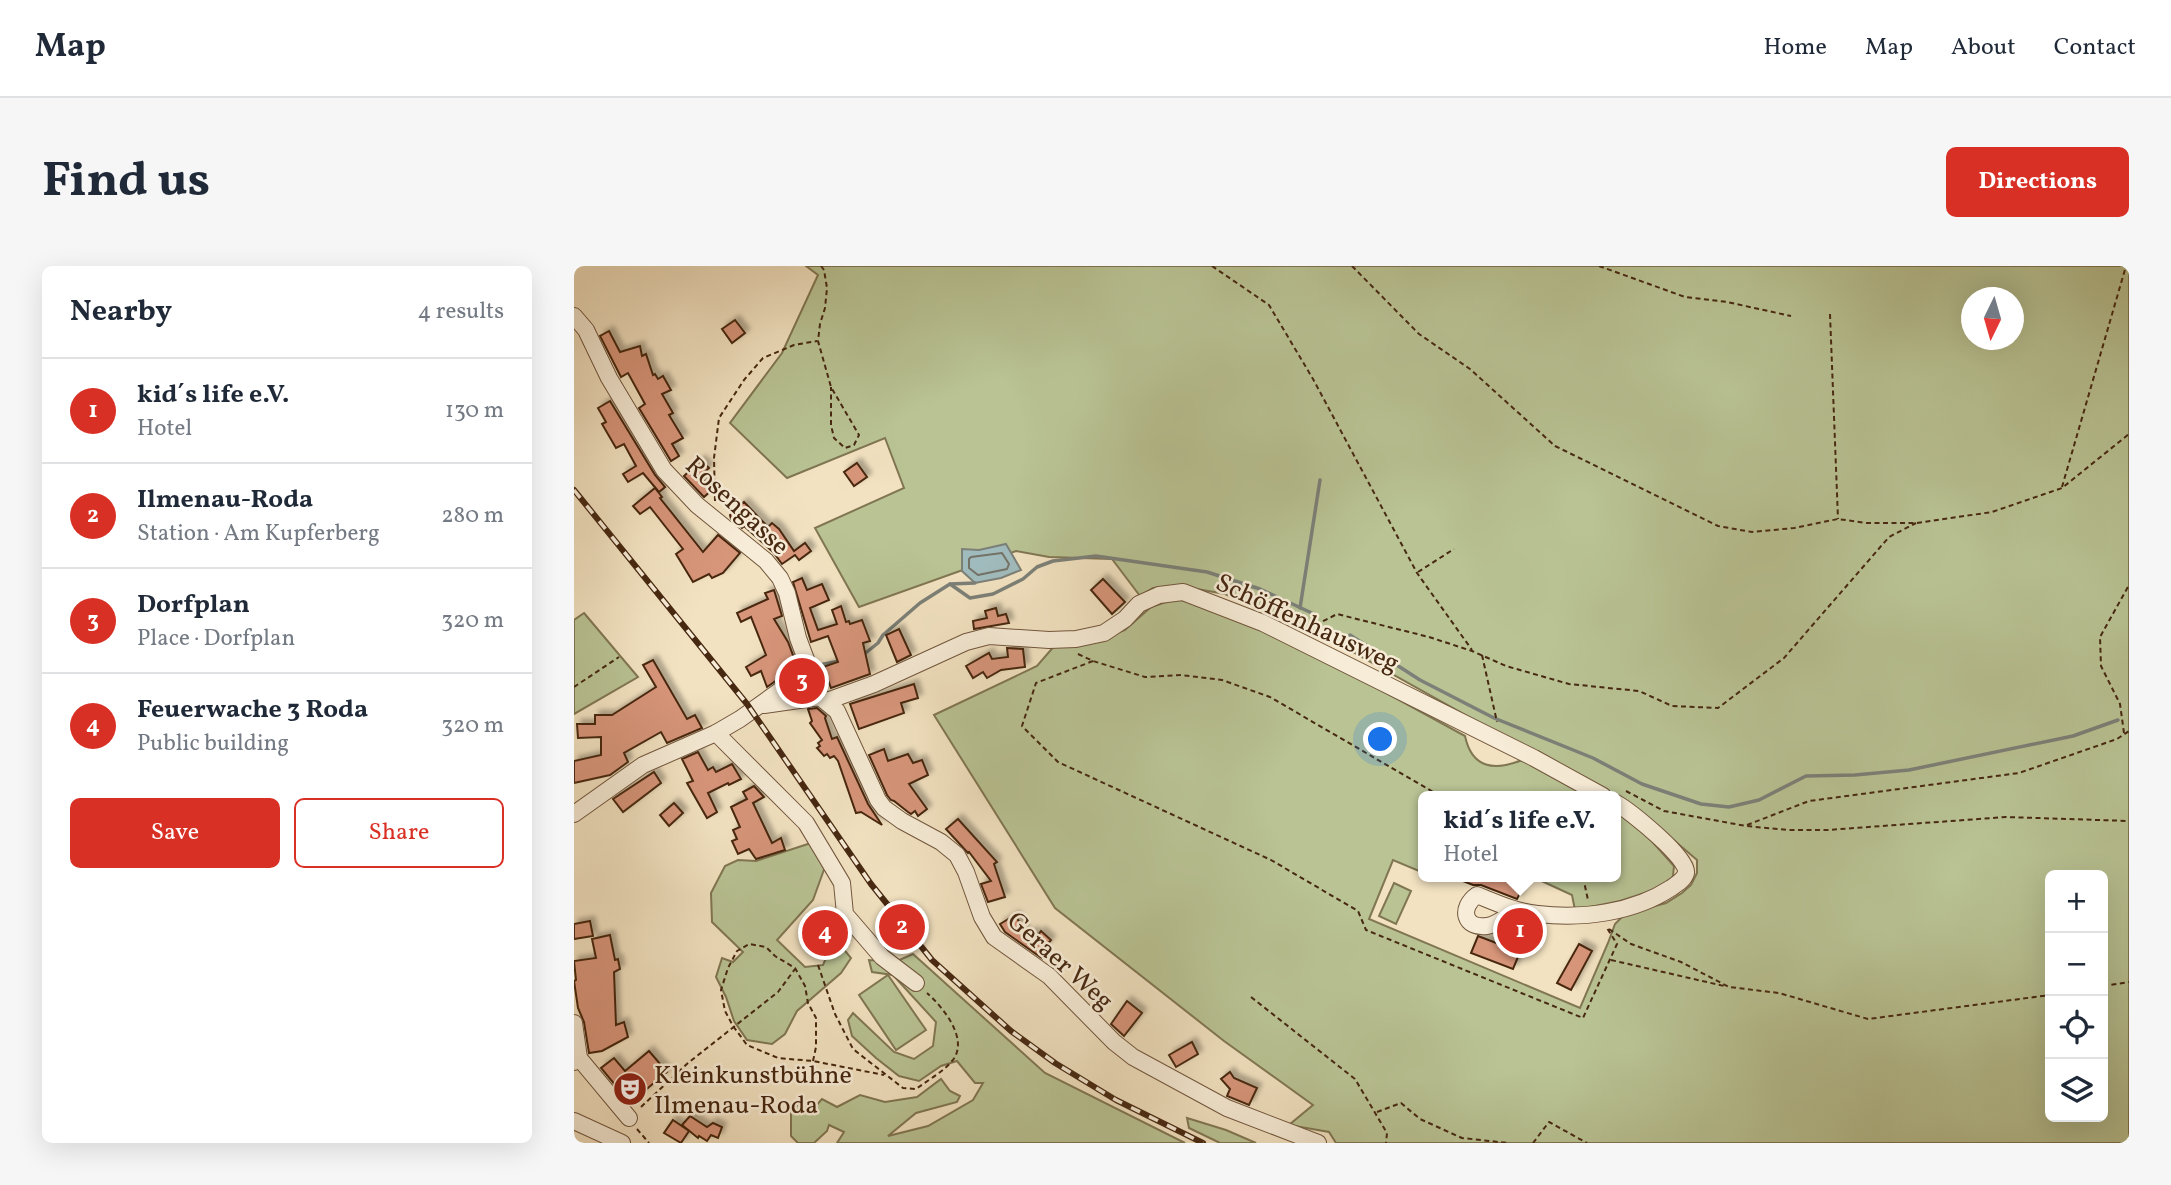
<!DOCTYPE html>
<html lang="en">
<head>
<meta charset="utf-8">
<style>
  body { margin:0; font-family:Vollkorn,serif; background:#f6f6f7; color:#1f2937 }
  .controls { position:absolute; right:21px; bottom:21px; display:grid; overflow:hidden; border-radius:10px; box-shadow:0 7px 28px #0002 }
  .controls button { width:63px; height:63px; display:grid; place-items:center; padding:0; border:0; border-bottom:2px solid #e0e1e3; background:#fff; color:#1f2937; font:35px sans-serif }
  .compass { position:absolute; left:1387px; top:21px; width:63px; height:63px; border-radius:50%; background:#fff; box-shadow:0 7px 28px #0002; rotate:185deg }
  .you { position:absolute; left:807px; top:474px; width:24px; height:24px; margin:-18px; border:5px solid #fff; border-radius:50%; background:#1a73e8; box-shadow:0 0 0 10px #1a73e833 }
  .badge { display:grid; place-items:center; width:46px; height:46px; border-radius:50%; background:#d93025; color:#fff; font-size:23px; font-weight:700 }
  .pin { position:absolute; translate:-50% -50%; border:4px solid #fff; box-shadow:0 2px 7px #0006 }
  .popup { position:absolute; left:844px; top:525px; width:203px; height:91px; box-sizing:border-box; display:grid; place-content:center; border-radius:10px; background:#fff; filter:drop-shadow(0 2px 5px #0005); font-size:23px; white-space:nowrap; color:#747a83 }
  .popup b { font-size:26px; color:#1f2937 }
  .popup::after { content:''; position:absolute; left:50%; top:100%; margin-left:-14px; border:14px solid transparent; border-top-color:#fff }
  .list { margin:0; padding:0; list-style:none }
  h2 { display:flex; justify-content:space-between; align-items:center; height:91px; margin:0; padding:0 28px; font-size:30px }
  h2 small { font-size:23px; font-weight:400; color:#747a83 }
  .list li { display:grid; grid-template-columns:46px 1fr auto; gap:21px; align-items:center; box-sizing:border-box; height:105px; padding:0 28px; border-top:2px solid #e0e1e3 }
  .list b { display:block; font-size:26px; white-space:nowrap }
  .list p { margin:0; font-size:23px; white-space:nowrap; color:#747a83 }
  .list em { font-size:23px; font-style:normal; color:#747a83 }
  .actions { display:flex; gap:14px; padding:21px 28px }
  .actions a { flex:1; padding:16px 0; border:2px solid #d93025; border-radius:10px; text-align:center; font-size:24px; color:#d93025 }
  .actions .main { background:#d93025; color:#fff }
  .icon { flex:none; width:38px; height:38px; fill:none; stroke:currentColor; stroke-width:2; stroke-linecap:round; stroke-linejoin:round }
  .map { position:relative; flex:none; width:1555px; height:877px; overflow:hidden; border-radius:10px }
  header { display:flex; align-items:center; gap:42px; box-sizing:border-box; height:98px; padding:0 35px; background:#fff; border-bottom:2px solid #e0e1e3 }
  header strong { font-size:33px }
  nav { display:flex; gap:38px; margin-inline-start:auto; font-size:24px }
  .intro { display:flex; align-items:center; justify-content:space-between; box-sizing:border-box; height:168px; padding:0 42px }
  h1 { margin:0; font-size:49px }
  .button { padding:18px 32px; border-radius:10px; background:#d93025; color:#fff; font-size:24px; font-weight:700 }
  main { display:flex; gap:42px; padding:0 42px }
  aside { flex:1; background:#fff; border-radius:10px; box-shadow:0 7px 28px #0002 }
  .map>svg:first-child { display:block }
</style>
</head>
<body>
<header>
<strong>Map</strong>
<nav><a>Home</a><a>Map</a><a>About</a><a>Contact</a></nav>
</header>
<div class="intro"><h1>Find us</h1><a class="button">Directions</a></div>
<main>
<aside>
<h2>Nearby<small>4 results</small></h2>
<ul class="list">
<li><span class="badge">1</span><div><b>kid´s life e.V.</b><p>Hotel</p></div><em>130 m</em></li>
<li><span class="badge">2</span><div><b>Ilmenau-Roda</b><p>Station · Am Kupferberg</p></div><em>280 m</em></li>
<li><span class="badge">3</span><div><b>Dorfplan</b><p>Place · Dorfplan</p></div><em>320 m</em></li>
<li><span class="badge">4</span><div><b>Feuerwache 3 Roda</b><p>Public building</p></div><em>320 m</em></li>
</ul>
<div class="actions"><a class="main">Save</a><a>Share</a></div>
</aside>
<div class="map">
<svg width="1555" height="877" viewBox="0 0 1555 877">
  <defs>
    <filter id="shadow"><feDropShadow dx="4.5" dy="-4.5" stdDeviation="2" flood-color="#0004"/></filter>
  </defs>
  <rect width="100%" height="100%" fill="#f2e2c1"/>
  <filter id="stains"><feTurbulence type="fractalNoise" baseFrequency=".00286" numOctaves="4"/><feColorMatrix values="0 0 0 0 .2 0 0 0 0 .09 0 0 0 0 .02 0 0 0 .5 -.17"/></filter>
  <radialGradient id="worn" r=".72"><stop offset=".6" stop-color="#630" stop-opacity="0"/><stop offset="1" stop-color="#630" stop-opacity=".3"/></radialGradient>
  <g fill="#b9c394" stroke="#807652" stroke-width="2" fill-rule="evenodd">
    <path d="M232 0H1555V877H762L755 866 715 859 739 839 650 775 481 642 360 449 463 400 482 378 526 374 551 364 577 341 601 333 621 336 734 384 891 470C898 503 921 505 948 494L1019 530H850V595L845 605 819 594 795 653 1006 742 1034 677 1041 658 1051 648 1092 637 1108 627 1117 619 1123 607V594L1075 553 998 505 938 475 759 375 651 328 606 320 579 322 566 330 538 293 475 291 442 285 285 341 241 262 330 222 311 172 213 212 156 157 208 87 244 9ZM1398 32H1440V74H1398ZM1476 609H1529V851H1476Z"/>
    <path d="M10 347 64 411 0 448V354Z"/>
    <path d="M1042 546 1067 563 1100 600 1099 610 1092 620 1046 635 1001 644 998 629 959 611H1042Z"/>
    <path d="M237 577 252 598 239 634 203 674 231 701 249 699 255 685 267 680 277 692 267 707 223 745 211 768 198 778 173 774 160 755 152 731 142 711 148 692 159 696 169 686 138 656 137 627 151 600 164 594 182 595Z"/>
    <path d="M820 617 837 625 822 658 805 650Z"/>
    <path d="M339 688 471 807 611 877H263L270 866 255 859 253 865 240 877H224L217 870V844L229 835 240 842 248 833 263 841 286 829 311 836 343 831 367 813 376 825 386 830 383 836 342 847 314 870 354 860 399 834 409 817H401L383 795 367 800 345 815 325 810 302 792 278 770 274 754 279 747 320 786 340 793 359 780 362 756 319 709 298 706 295 694 321 696Z"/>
    <path d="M314 709 352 764 322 784 285 729Z"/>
    <path d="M613 852 652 864 682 877H646L615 862Z"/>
  </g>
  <path fill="#a0bbbd" stroke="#7c8078" stroke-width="2" d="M432 278 447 304 427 312 401 317 388 305V283L405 284Z"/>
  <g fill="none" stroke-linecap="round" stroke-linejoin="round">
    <path stroke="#747267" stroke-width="2" d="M428 287 435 298 433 303 404 309 395 302V293L397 291Z"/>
    <g stroke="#7c8078" stroke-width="3.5">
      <path d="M376 318 396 332 419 328 449 313 463 301 479 295 522 290 633 306 686 323 740 348"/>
      <path d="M726 342 746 214"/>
      <path d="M776 369 846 414 920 452 1019 492 1068 518 1127 538 1155 541 1185 534 1232 510 1281 509 1335 504 1499 470 1544 454"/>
      <path d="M289 389 304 377 309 369 346 337 376 318 401 317"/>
      <path d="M240 402 245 399 266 395"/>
    </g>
  </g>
  <g fill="#d7957a" stroke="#472811" stroke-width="2" filter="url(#shadow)">
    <path d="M161 54 171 67 158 77 148 63Z"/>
    <path d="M35 65 46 86 66 80 68 90 72 88 79 109 81 108 84 113 89 110 97 124 88 128 99 147 95 149 109 172 98 178 105 190 97 195 65 142 71 138 54 107 47 111 26 70Z"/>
    <path d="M36 135 81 209 91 221 85 226 69 207 54 216 49 208 62 200 50 178 42 182 28 158 32 156 24 142Z"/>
    <path d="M127 194 135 202 126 210 139 223 130 231 110 210Z"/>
    <path d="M283 197 293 211 280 220 270 206Z"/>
    <path d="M81 222 88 231 86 232 129 286 144 269 166 287 149 307 138 312 135 308 119 316 102 288 109 283 76 241 66 248 59 240Z"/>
    <path d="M170 236 194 261 198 257 205 263 220 285 231 277 237 285 225 294 221 289 208 298 199 286 170 260 168 262 157 253 156 249Z"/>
    <path d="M228 312 233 324 248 318 255 334 236 342 244 364 263 358 258 344 267 340 272 356 275 355 276 358 288 354 296 375 289 377 296 408 257 422 249 401 264 396 254 370 237 376 219 316Z"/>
    <path d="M529 313 551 336 538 348 517 324Z"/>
    <path d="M200 324 208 350 200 353 214 376 223 400 193 421 187 405 177 410 172 401 192 389 177 351 167 356 163 347 194 333 191 327Z"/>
    <path d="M422 342 424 350 432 348 435 357 400 363 399 355 413 352 411 345Z"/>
    <path d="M325 363 337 389 323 396 312 369Z"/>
    <path d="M433 382 449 383 451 401 427 404 413 412 409 406 399 412 392 400 415 387 418 393 434 391Z"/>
    <path d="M79 394 113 453 121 449 128 462 93 477 87 466 50 487 54 496 36 509 0 517V495L27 489V471L4 472 3 458H21V449H38L82 421 69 399Z"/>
    <path d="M340 418 344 432 327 437 330 447 285 463 276 438Z"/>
    <path d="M243 442 252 450 251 452 258 473 263 471 294 538 308 559 287 546 282 547 264 495 260 490 256 492 253 488 250 490 243 482 246 480 244 477 248 474 236 457 238 455 234 443Z"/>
    <path d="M310 483 314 495 334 488 339 497 348 494 354 509 335 518 353 543 344 550 341 545 337 548 334 546 320 535 317 534 313 529 295 489Z"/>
    <path d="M124 486 134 504 139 501 142 506 158 498 167 513 155 519 154 517 134 527 143 546 133 552 113 517 119 515 108 493Z"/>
    <path d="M80 506 87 517 49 546 39 533Z"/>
    <path d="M180 520 190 531 179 537 198 577 207 572 211 584 182 593 175 583 164 588 158 575 163 573 159 564 166 561 157 541 173 533 169 526Z"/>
    <path d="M100 537 109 547 95 560 86 549Z"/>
    <path d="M384 553 423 596 420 598 431 631 414 636 407 618 417 615 395 586 394 587 372 563Z"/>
    <path d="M879 611H931L950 619 943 633 907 619H899Z"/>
    <path d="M441 649 454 670 459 665 464 669 467 665 477 674 466 687 469 693 431 666 426 658Z"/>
    <path d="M237 652 257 665 269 662 274 668 276 674 257 680 255 669 245 681 227 668Z"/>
    <path d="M16 655 19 670 0 673V658Z"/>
    <path d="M36 669 41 694 44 693 46 703 40 706 42 759 50 756 54 771 28 785 15 787 10 756 4 742 0 715 2 714 0 695 22 692 18 673Z"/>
    <path d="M904 670 946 686 939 703 897 687Z"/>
    <path d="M1005 678 1018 685 997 724 983 717Z"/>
    <path d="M553 735 568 747 550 770 537 758Z"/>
    <path d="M618 776 624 788 602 801 595 789Z"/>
    <path d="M75 785 93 806 56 837 27 802 40 792 51 805Z"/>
    <path d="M656 806 660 812 683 822 675 839 653 830 656 823 647 813Z"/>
    <path d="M116 850 133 861 139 857 148 861 144 872 137 869 133 875 125 870 124 872 108 859Z"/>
    <path d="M99 854 115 865 107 877 90 867Z"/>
  </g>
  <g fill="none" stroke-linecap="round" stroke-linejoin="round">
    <g stroke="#72563d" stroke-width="18">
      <g id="minor">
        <path d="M0 50 12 64 35 112 90 204 123 239 192 295 206 312 213 327 224 372 246 431 263 445 304 534 310 542 328 555 367 576 383 589 392 606 408 651 420 671 475 710 540 776 559 791 653 842 744 877"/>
        <path d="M253 435 300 418 392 376 415 370 475 374 502 373 530 367 551 353 565 338 585 329 609 326 689 357 960 492 1029 530"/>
        <path d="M190 439 246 431"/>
        <path d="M142 467 232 557 268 617 271 648 308 691 342 717"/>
        <path d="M0 548 69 499 142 467 166 453 235 404"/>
        <path d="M943 645C933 649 923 659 913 660 890 663 885 642 903 629 923 637 942 646 964 648 1009 653 1059 647 1097 622 1103 618 1110 614 1112 607 1116 593 1056 545 1042 537"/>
        <path d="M0 757 5 792 0 796"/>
        <path d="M5 792 55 852"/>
        <path d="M0 855 48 877"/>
      </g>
    </g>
    <g stroke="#472811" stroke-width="2" stroke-dasharray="5 3.5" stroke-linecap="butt">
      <path d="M247 0 250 4 253 22 251 42 246 58 244 75 257 121 285 169 280 179 271 182 260 172 257 159V121"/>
      <path d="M638 0 695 39 739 113 843 307 898 384"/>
      <path d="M778 0 845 68 896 103 981 180 1144 260 1178 266 1220 262 1264 253 1292 257H1343L1418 246 1488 222 1555 168"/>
      <path d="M1025 0 1111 31 1153 36 1217 50"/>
      <path d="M1256 48 1264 253"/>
      <path d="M1488 221 1552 0"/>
      <path d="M141 235 140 192 145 152 170 114 189 92 220 79 243 75"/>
      <path d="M844 306 880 283"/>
      <path d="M734 363 763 348 855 371 898 385 932 400 995 418 1065 425 1098 440 1144 442 1210 392 1315 271 1342 257"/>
      <path d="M504 388 519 395 571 411 607 409 648 414 696 431 866 530"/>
      <path d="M908 389 923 456"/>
      <path d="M519 395 462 417 448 460 484 496 697 594 784 645 792 664 1009 752 1043 678 1033 662"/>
      <path d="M0 421 45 391"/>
      <path d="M1550 467 1546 438 1527 400 1526 371 1555 319"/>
      <path d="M1052 525 1090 545 1172 560 1214 564H1253L1432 551 1555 555"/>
      <path d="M1173 559 1235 535 1445 507 1543 473 1555 465"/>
      <path d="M1009 611 1014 634"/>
      <path d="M1035 663 1057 678 1107 696 1155 721 1205 727 1294 753 1476 729"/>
      <path d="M1037 694 1150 720"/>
      <path d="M244 699 261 748 279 783 329 822 342 823C354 814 369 806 378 795 396 774 369 741 353 727"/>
      <path d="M1529 720 1555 716"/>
      <path d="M677 731 781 813 813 867 812 877"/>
      <path d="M239 795 242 781V752L234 737 231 720 221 702 201 690 192 681 175 678 163 685 154 702 147 724 151 745 159 760 173 779 204 792 239 795 310 809"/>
      <path d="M67 841 114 797 204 726 221 703"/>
      <path d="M803 846 827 837 846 853 888 872 934 877"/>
      <path d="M63 863 75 877"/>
      <path d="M959 877 975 856 1013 877"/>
    </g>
    <use href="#minor" stroke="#f7ecd7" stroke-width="16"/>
    <g stroke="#472811" stroke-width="6">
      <path id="rail" d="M0 224 173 438 297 618 358 694 437 765 481 797 542 834 629 877"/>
    </g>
    <use href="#rail" stroke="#f7ecd7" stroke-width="3.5" stroke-dasharray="10" stroke-linecap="butt"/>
  </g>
  <defs>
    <g id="theatre-disc" transform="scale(1.75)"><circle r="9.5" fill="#8f2418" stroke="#f7ecd7"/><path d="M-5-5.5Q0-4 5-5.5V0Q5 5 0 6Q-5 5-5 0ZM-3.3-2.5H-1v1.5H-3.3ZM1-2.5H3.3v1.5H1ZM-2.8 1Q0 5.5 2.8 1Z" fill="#fff"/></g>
  </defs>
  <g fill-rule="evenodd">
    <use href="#theatre-disc" x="56" y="823"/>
  </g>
  <g text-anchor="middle" stroke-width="5" stroke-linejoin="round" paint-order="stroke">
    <g font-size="26" fill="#472811" stroke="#f7ecd7">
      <text transform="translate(164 239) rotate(43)" y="9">Rosengasse</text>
      <text transform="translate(734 356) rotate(25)" y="9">Schöffenhausweg</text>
      <text transform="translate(487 694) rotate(42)" y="9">Geraer Weg</text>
    </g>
    <g font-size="26" fill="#472811" stroke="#f7ecd7" text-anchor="start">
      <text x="80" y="817">Kleinkunstbühne<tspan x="80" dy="30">Ilmenau-Roda</tspan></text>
    </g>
  </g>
  <rect width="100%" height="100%" filter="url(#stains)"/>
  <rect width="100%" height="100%" fill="url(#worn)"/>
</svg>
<div class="controls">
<button>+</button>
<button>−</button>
<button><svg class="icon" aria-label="locate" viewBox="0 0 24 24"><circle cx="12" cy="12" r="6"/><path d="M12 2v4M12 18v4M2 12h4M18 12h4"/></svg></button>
<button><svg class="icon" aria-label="layers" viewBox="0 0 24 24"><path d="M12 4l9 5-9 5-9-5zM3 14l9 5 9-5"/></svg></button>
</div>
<svg class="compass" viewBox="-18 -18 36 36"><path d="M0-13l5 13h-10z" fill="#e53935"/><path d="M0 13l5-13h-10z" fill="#747a83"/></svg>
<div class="you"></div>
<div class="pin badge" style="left:946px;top:665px">1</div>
<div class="popup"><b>kid´s life e.V.</b>Hotel</div>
<div class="pin badge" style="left:328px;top:661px">2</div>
<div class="pin badge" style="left:228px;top:415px">3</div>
<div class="pin badge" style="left:251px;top:667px">4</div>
</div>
</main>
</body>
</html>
